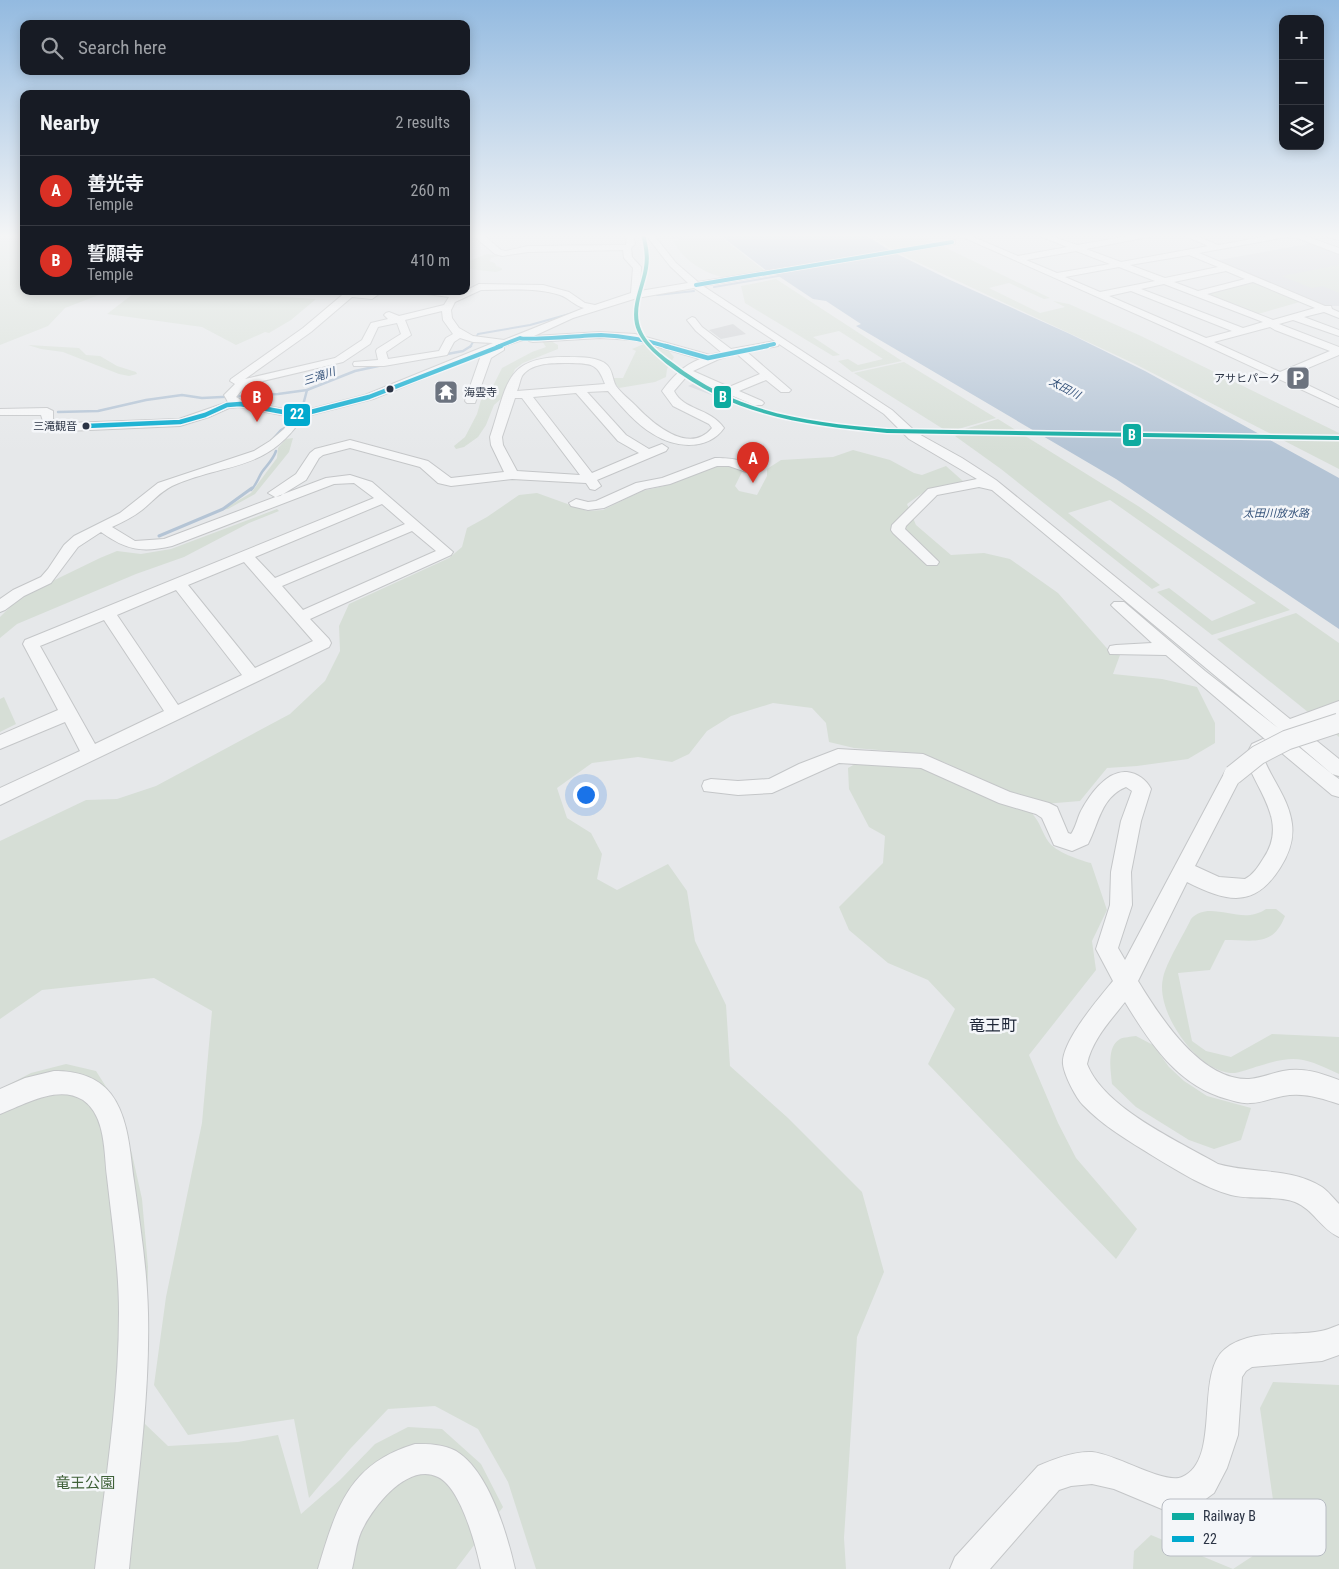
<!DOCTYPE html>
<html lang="en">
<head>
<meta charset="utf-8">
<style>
  body { margin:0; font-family:"Roboto Condensed","Noto Sans JP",sans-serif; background:#20242c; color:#f1f3f6 }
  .controls { position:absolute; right:15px; top:15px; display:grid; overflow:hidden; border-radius:10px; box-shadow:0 2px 12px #0003 }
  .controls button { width:45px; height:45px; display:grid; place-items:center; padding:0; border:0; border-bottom:1px solid #363941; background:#171b24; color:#f1f3f6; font:25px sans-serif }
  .you { position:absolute; left:585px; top:794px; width:18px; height:18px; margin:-12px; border:4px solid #fff; border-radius:50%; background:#1a73e8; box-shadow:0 0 0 8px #1a73e833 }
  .badge { display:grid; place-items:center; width:32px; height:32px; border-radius:50%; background:#d93025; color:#fff; font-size:16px; font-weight:700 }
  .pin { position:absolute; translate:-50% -41px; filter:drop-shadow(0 1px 2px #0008) }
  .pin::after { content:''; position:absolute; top:26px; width:18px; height:15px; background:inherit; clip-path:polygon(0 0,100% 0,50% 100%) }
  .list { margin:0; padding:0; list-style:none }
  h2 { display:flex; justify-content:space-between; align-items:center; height:65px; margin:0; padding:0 20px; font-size:21px }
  h2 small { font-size:16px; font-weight:400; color:#9ea1a6 }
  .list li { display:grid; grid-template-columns:32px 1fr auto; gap:15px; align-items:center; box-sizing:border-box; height:70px; padding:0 20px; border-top:1px solid #363941 }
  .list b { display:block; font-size:19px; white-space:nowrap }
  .list p { margin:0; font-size:16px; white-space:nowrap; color:#9ea1a6 }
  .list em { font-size:16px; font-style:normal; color:#9ea1a6 }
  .icon { flex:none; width:28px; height:28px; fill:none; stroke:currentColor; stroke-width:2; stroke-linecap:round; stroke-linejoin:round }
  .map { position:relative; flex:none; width:1339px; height:1569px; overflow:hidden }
  .search { position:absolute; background:#171b24; box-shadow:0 2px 12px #0003; left:20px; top:20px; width:450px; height:55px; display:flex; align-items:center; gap:12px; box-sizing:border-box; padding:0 18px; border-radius:10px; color:#9ea1a6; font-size:19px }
  .panel { position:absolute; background:#171b24; box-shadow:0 2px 12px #0003; left:20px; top:90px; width:450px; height:205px; border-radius:10px }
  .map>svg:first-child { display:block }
</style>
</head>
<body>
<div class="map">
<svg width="1339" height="1569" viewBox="0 0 1339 1569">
  <rect width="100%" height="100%" fill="#e6e8ea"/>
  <g fill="#d4d7dd">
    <path d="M1313 243 1339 252V306H1323L1214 261Z"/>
    <path d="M697 382 731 398 801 419 852 427 921 431 924 434 856 430 793 422 748 409 688 386Z"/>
  </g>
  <g fill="#d6ded6">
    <path d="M0 234H24V291H109L65 308 48 326 0 345Z"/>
    <path d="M867 234H919L937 244 895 251Z"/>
    <path d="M718 235 769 274C756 276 738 281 726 278 705 274 682 260 673 240Z"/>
    <path d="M938 244 1050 298 1044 299 1009 283 989 288 1040 313 1065 307 1053 301 1069 304 1141 336 1339 433V469L1135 364 896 252Z"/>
    <path d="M487 254 499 256 491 258 489 261 495 263 496 266 502 268V270L496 272 469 269 466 262Z"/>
    <path d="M1339 265V293L1323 286 1311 288 1282 276Z"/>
    <path d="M776 279 902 361 852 372 838 361 848 359 858 365 883 359 839 331 813 337 840 355 833 356 745 303 741 286Z"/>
    <path d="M1251 281 1303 301 1258 314 1204 293Z"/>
    <path d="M139 291H234L258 295 316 299 291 320 269 333 265 332 236 345 202 327 107 314 133 294Z"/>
    <path d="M549 340 558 345V349L523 363 515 369 503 397 494 405 486 425 478 437 464 447 456 449 454 446 465 437 477 414 481 400 489 394 502 368 532 352 546 347 542 341Z"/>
    <path d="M651 341 667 349 674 357 667 369 666 377 655 382 619 388 611 378H623L636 351 632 349Z"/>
    <path d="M28 345 79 348 86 355 100 356 117 366 136 372 137 374 129 376 119 374 63 352 41 349Z"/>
    <path d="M904 362 996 418 948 432 854 373Z"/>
    <path d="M998 419 1138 506 1290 610 1212 635 1157 592 1169 588 1212 621 1256 603 1110 500 1068 513 1160 585 1152 589 1001 469 955 436 961 434 958 431Z"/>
    <path d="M293 438 289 452 255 494 228 509 222 510 251 493 277 458 278 448 286 439Z"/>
    <path d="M853 450 890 460 914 473 922 475 946 466 964 482 924 492 907 504 916 525 951 555 984 553 1010 559 1058 593 1112 654 1120 655 1113 674 1162 679 1197 687 1215 723V743L1188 759 1137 766 1107 768 1080 801 1044 804 1005 792 946 763 916 753 854 748 829 742 826 723 812 708 773 703 731 716 707 731 689 754 672 762 638 757 592 763 557 788 567 818 591 833 602 854 597 879 617 890 668 864 687 891 695 941 726 1005 730 1066 788 1118 862 1192 884 1272 857 1337 844 1538 846 1569H536L508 1482 478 1429 435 1406 388 1409 350 1449 309 1498 294 1419 188 1435 154 1385 166 1297 202 1123 212 1011 154 978 42 990 0 1019V841L86 800 117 799 156 786 290 714 325 681 340 651 339 626 349 604 449 558 462 547 467 528 487 517 519 495 537 493 587 511 603 510 642 491 664 486 720 464H727L742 472 735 486 739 491 757 495 767 476V469L781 460 833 457Z"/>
    <path d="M277 509 279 511 249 523 184 557 136 574 17 624 0 638V617L16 601 32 591 100 558 117 551 141 554 171 549Z"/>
    <path d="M1296 613 1339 643V737L1217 639Z"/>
    <path d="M4 697 16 724 0 732V699Z"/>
    <path d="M864 759 915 765 1029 810C1041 823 1040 828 1048 841 1055 852 1079 860 1091 863L1107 910 1092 941 1096 970 1029 1055 1058 1123 1076 1158 1137 1229 1116 1259 928 1064 955 1009 928 980 888 963 849 930 839 907 883 863 885 836 869 827 849 789 848 768Z"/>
    <path d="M1266 909H1276L1285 916C1273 947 1254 940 1225 940L1210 970 1178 973 1192 1041 1206 1051 1231 1057 1272 1034 1339 1037V1074C1304 1058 1297 1054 1259 1066 1251 1068 1238 1074 1230 1073 1196 1070 1155 1011 1163 978 1166 963 1184 934 1191 919 1207 901 1234 920 1255 914 1259 913 1263 911 1266 909Z"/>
    <path d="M1136 1036 1153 1045 1169 1067 1184 1081 1207 1096 1251 1108 1241 1140 1214 1149 1189 1140 1136 1107 1112 1084C1111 1071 1106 1047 1120 1039 1124 1037 1131 1037 1136 1036Z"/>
    <path d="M66 1064 96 1071 117 1104 132 1154 142 1199 148 1267 145 1424 168 1446 238 1442 278 1435 301 1514 340 1480 375 1444 408 1427 442 1429 481 1464 503 1507 456 1569H0V1089L31 1073Z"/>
    <path d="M1273 1382 1339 1385V1569H1133L1134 1551 1151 1535 1233 1569 1262 1550 1273 1500 1260 1408Z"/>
  </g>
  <path fill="#b4c4d5" d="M706 234H864L889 250 948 279 1070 334 1145 371 1339 478V629L1116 479 856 326 861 324 826 301 813 299 777 275 767 271 720 235 658 239Z"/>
  <path fill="#e6e8ea" d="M1029 432 1267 435 1276 440 1038 437Z"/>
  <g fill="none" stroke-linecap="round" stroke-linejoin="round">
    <g stroke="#b4c4d5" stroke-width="2">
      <path d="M714 287 784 275"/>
      <path d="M657 295 694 291"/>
      <path d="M470 347 478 334 530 325 573 313"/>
    </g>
    <g stroke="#b4c4d5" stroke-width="2.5">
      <path d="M442 355 463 351 471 346"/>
      <path d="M302 409 307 390"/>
      <path d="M58 412 98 411 146 400 182 395 202 398 278 394 307 390 355 371 383 365"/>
      <path d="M274 438 281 430 288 426"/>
      <path d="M251 490C257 484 258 478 262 472 267 465 273 460 276 451"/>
    </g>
    <path stroke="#b4c4d5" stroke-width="3" d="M159 536 223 509 252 488"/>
  </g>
  <path fill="#ced0d3" d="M733 324 746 334 721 339 709 330Z"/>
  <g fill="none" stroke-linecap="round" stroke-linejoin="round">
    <g stroke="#c4c6c8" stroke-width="2">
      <g id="minor">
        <path d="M475 234H482L501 250 506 251 528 246 626 245 627 235H633L635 244 631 248 632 257 641 267 640 291 688 283 670 266 645 234H653L676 263 698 282 955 240V244H952L703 286 892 410 917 433 962 458 996 480 1290 719 1339 701V714L1302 729 1339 759V776L1332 774 1339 779V797L1332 795 1271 744 1269 751 1263 757C1272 780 1289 799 1292 824 1294 840 1289 854 1280 868 1254 909 1227 902 1187 882L1138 981C1160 1017 1201 1081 1249 1079 1261 1078 1272 1073 1283 1071 1303 1067 1321 1073 1339 1080V1104C1321 1098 1303 1092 1283 1096 1272 1098 1261 1103 1250 1103 1242 1104 1235 1101 1227 1099 1178 1086 1150 1043 1125 1002 1110 1021 1092 1040 1087 1064 1104 1108 1178 1141 1218 1164 1252 1174 1291 1167 1322 1187 1328 1191 1334 1199 1339 1204V1237C1321 1229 1313 1209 1295 1202 1277 1195 1250 1200 1231 1195 1203 1187 1178 1171 1153 1156 1129 1141 1103 1126 1083 1105 1076 1098 1064 1075 1063 1064 1061 1042 1099 998 1113 981L1096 949 1110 905 1111 872 1121 821 1132 791 1126 787C1101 797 1099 823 1088 844L1072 851 1054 845 1042 818 1036 814 999 803 921 768 839 763 772 793 738 795 704 791 702 786 704 781 711 779 738 781 769 779 799 764 838 749 923 754 1010 792 1049 803 1057 807 1068 833 1071 834C1075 829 1077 820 1080 813 1088 797 1106 770 1127 772 1137 773 1147 780 1151 789L1141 821 1131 872 1132 905 1118 948 1125 960 1226 770 1233 768 1240 770 1242 775 1195 866 1219 877 1245 879C1253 875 1258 867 1263 859 1289 822 1257 792 1245 757L1252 744 1263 739 1266 740 1166 655 1110 654 1108 650 1110 646 1116 645 1152 643 1114 608 1111 605 1114 602H1124L1205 671 1278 728 992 490 979 487 937 495 906 526 905 529 939 562 937 565H927L893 533 891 530 892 525 928 489 977 479 909 439 884 414 779 344 778 346 747 352 791 390 789 392H781L766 380 739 391 762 401 764 403 762 405H754L687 376 674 391C684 411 709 407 724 428 708 451 675 448 653 434 636 424 621 406 608 391L587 392 626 435 649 449 662 444 668 448 666 451 597 480 601 486 595 490 590 489 586 483 512 479 451 486 438 483 420 467 350 448 323 455 319 458 306 480 280 496 275 497 268 493 296 474 310 453 315 449 350 440 428 461 451 478 504 472 491 445 490 437C508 384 504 355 570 357 581 357 599 357 607 365 613 371 612 379 616 386 621 393 629 399 635 405 652 423 689 456 712 428L709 424 673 406 662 391C673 376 683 366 700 359L634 340 600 338 533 342 529 341V338L504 346V350L491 358 475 403H467L465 401 481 355 373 399 303 417C266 473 225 462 172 486 160 492 152 502 142 510 133 517 123 522 112 527L135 541 164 539 326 478 350 475 372 482 453 552 451 555 310 619 329 639 331 643 329 647 0 805V788L80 751 65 722 0 749V735L58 710 23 644 25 640 374 498 354 483 334 484 172 546C142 553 126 550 101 532L78 547 51 583 24 596 5 610 0 612V599L13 590 41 577 48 569 64 545 74 536 120 513 158 483 254 451 270 441 284 429 292 417 240 407 229 408 209 417 180 426 67 431 44 424 41 415H0V409L47 408 53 411V420L67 423 179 419 228 402 224 395 235 384 230 381 231 379 303 328 347 291 370 293 383 291 372 299 352 297 311 332 245 379 335 358 362 340 371 323 388 319 384 315 386 313 389 312 399 316 444 305 449 297 427 294 423 291H448L459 294 479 284 543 285 569 292 585 303 595 305 631 293 633 268 624 258 623 250 528 252 502 256 495 254 475 237ZM694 288 775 341 731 349 702 327 695 318 692 317 687 320 696 331 721 352 710 355 635 334 600 332 534 336 573 318 637 298ZM481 290C507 290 535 287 560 295 569 298 575 306 584 308L504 340 473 336 459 328 452 318 451 310 455 302ZM442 311 443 320 453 334 446 338 439 351 388 359 386 352 411 335 405 320ZM397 323 401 334 377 349 376 351 378 360 354 362 353 364 354 366H384L447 355 454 342 460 338 473 342 493 343 365 395 299 412 243 401 236 397 246 385 343 362 370 344 378 327ZM737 354 760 374 729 387 693 371 719 359ZM569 363C591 364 597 362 605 384L517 391C519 387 520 380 522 376 532 362 554 363 569 363ZM576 393 618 441 639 453 592 473 533 397ZM515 398H522L580 475 517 471 503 445 502 437ZM382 504 405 524 275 578 255 557ZM412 531 436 551 303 610 282 586ZM244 562 313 641 255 668 188 585ZM176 590 242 675 178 705 117 615ZM104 620 164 711 95 744 40 646ZM1290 738 1332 774 1289 739Z"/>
        <path d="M956 234H966L1018 256 1067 247 1035 234H1046L1077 245 1141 234H1157L1153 236 1086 249 1121 262 1208 246 1181 234H1191L1218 245 1280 234H1300L1339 248V254L1292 236 1199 253 1325 306H1331L1332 309 1339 312V318L1324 312 1304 317 1339 330V336L1293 320 1279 324 1339 347V355L1289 376 1339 400V407L1201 343ZM1076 251 1110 264 1057 273 1026 260ZM1189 255 1218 267 1165 278 1130 265ZM1119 267 1155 281 1100 292 1065 277ZM1226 271 1245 279 1198 291 1174 282ZM1253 282 1315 308 1273 320 1207 294ZM1164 284 1263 322 1243 328 1141 289ZM1131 291 1232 331 1206 338 1109 296ZM1270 327 1275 330 1330 351 1280 372 1214 342Z"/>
        <path d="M715 458C728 458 746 459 755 469L749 473 729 466H717L670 484 645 489 604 508 588 510 571 506 569 503 576 499 588 502 596 501 636 483 662 478Z"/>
        <path d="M54 1071C76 1071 97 1076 111 1094 129 1118 130 1153 134 1181 140 1225 147 1268 148 1313 150 1398 137 1484 129 1569H95C105 1484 119 1398 119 1313 119 1268 112 1222 107 1177 104 1153 106 1116 83 1100 58 1084 23 1105 0 1114V1089L25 1078Z"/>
        <path d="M1339 1325V1355L1322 1361 1252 1367 1246 1371 1242 1377 1238 1435 1227 1468 1214 1493 1199 1504 1188 1509 1169 1512 1114 1489 1092 1484 1071 1486 1059 1490 990 1569H950L955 1557 1038 1466C1054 1459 1074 1451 1092 1452 1116 1454 1165 1485 1182 1477 1222 1460 1194 1374 1225 1349 1251 1328 1290 1337 1321 1331 1327 1330 1333 1327 1339 1325Z"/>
        <path d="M415 1444C429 1444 443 1444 456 1451 489 1471 507 1534 515 1569H481C476 1546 461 1488 438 1477 407 1462 372 1508 361 1532 356 1544 355 1557 352 1569H318C336 1509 348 1464 415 1444Z"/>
      </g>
    </g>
    <g stroke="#c2c5c8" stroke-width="2">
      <path id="major" d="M1323 234H1339V240L1324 236Z"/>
    </g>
    <use href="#minor" fill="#f5f6f7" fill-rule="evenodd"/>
    <use href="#major" fill="#f8f8f8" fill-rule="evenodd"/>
    <g stroke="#c4c6c8" stroke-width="21" stroke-linecap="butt">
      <path id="minor-bridge" d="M1233 775 1258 755 1287 740 1339 723"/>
    </g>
    <use href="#minor-bridge" stroke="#f5f6f7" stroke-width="19"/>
    <g stroke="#f4f6f9" stroke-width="5.5">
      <g id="bus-1-far1">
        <path d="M696 285 952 242"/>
        <path d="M497 347 520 338C525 341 588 335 601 335 625 336 646 340 669 347"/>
        <path d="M761 347 774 344"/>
      </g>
    </g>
    <g stroke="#f4f6f9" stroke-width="7">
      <g id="bus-1">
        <path d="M665 346 708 358 767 346"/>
        <path d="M86 426 180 422 205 415 227 405 240 404 299 415 369 397 501 346"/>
      </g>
    </g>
    <use href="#bus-1-far1" stroke="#00a9ce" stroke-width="4"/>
    <use href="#bus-1" stroke="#00a9ce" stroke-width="4.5"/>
    <g stroke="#f4f6f9" stroke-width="3">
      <path id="rail-1" d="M641 234H645C648 246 650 256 648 268 645 286 635 304 639 323 643 341 659 353 673 363 738 414 808 422 887 429L1339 436V440L887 433C805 425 735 417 668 365 655 354 639 341 635 324 631 304 641 287 644 268 646 256 644 246 641 234Z"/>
    </g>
    <use href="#rail-1" fill="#0eaba0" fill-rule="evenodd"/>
  </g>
  <linearGradient id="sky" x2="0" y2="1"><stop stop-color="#93bae0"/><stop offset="0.52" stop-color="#f4f5f6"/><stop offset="1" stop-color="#f4f5f6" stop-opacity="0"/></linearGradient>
  <rect width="1339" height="453" fill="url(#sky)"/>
  <defs>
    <g id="parking-square" transform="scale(1.25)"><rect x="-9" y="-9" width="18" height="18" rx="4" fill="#6c737f" stroke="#f4f6f9"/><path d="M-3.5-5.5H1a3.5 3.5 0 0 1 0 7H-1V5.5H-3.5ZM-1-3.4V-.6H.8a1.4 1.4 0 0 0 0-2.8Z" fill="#fff"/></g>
    <g id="temple-square" transform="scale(1.25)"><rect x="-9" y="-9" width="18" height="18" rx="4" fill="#6c737f" stroke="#f4f6f9"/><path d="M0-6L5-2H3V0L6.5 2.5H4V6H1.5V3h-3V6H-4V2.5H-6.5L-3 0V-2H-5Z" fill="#fff"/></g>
  </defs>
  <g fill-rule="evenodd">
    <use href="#parking-square" x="1298" y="378"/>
    <use href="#temple-square" x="446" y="392"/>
  </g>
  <g fill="#2b3445" stroke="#f4f6f9" stroke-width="2">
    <circle cx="390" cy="389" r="4.5"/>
    <circle cx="86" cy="426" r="4.5"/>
  </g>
  <g text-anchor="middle" stroke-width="5" stroke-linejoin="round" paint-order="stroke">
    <g font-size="11" font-style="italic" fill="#34527a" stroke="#f4f6f9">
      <text transform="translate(319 376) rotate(-18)" y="4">三滝川</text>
      <text transform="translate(1065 388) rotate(28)" y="4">太田川</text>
      <text x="1276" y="517">太田川放水路</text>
    </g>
    <g font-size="11" fill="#2b3445" stroke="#f4f6f9" text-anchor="end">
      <text x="1280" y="382">アサヒパーク</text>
      <text x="464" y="396" text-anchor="start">海雲寺</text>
    </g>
    <g font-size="11" fill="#2b3445" stroke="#f4f6f9" text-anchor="end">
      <text x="77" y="430">三滝観音</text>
    </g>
    <g font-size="15" fill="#3f6138" stroke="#f4f6f9">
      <text x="85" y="1488">竜王公園</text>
    </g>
    <g font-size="16" fill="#1d2536" stroke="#f4f6f9">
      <text x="993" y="1031">竜王町</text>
    </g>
  </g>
  <rect x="1162" y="1499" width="164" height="57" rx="8" fill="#f4f6f9" stroke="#b8bcc3" stroke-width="1"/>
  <rect x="1172" y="1513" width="22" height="7" fill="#0eaba0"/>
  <rect x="1172" y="1536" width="22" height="6" fill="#00a9ce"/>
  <g font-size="14" fill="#2b3445">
    <text x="1203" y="1521">Railway B</text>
    <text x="1203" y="1544">22</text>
  </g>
  <g stroke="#f4f6f9" stroke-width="2">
    <rect x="713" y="385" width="19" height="24" rx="5" fill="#0eaba0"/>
    <rect x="283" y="403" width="28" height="24" rx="5" fill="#00a9ce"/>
    <rect x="1122" y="423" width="20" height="24" rx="5" fill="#0eaba0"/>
  </g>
  <g font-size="14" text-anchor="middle" font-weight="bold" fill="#fff">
    <text x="723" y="402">B</text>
    <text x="297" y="419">22</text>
    <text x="1132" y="440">B</text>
  </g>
</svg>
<div class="controls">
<button>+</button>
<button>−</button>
<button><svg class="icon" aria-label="layers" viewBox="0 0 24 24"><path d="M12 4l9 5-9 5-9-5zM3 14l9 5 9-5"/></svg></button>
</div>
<div class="you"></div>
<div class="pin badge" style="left:753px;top:483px">A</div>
<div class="pin badge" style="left:257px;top:422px">B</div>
<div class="search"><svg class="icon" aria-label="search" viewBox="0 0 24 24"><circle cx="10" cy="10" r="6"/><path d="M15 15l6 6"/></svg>Search here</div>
<section class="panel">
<h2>Nearby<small>2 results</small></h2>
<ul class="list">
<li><span class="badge">A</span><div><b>善光寺</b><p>Temple</p></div><em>260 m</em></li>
<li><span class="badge">B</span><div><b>誓願寺</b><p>Temple</p></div><em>410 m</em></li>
</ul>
</section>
</div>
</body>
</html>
